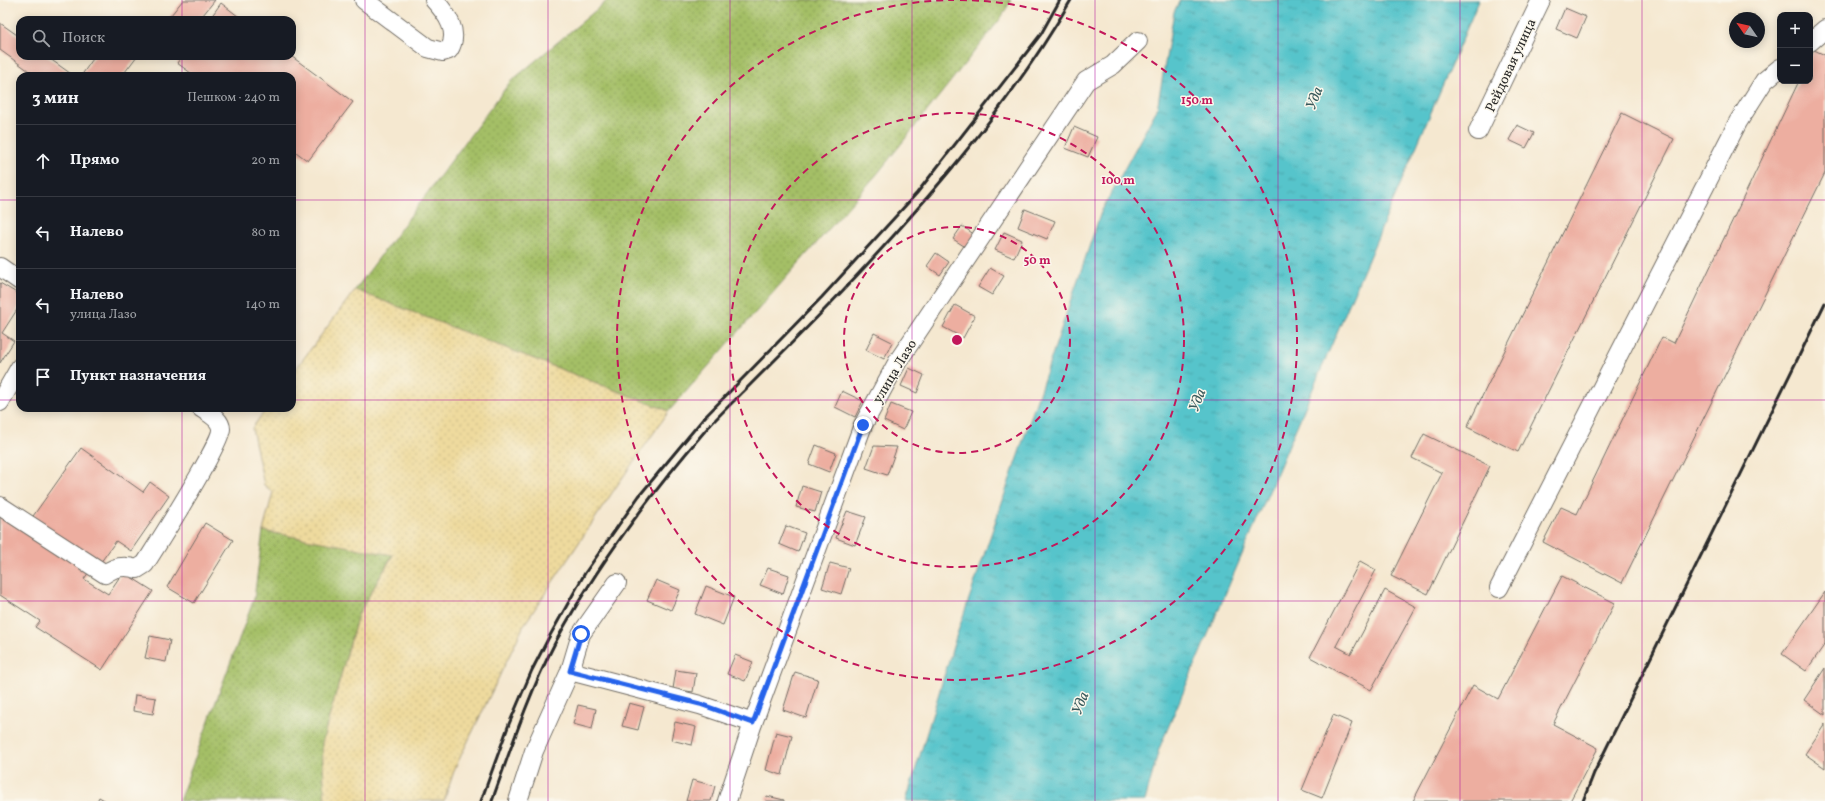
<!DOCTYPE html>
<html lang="ru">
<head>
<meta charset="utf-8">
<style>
  body { margin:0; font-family:Vollkorn,serif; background:#20242c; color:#f1f3f6 }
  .controls { position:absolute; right:12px; top:12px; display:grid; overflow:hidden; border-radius:8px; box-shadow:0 2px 10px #0003 }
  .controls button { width:36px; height:36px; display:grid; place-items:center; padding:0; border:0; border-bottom:1px solid #363941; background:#171b24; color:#f1f3f6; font:20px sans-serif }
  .compass { position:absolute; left:1729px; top:12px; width:36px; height:36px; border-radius:50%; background:#171b24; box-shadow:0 2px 10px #0003; rotate:304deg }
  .stop { position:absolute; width:12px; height:12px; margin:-9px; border:3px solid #2563eb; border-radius:50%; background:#fff }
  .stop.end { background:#2563eb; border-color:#fff; box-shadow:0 1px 4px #0008 }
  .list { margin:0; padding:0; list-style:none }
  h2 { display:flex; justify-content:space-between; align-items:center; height:52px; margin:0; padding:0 16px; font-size:17px }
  h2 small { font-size:13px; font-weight:400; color:#9ea1a6 }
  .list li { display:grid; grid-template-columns:26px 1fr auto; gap:12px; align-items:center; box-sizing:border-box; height:72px; padding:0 16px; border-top:1px solid #363941 }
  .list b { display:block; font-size:15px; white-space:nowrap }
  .list p { margin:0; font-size:13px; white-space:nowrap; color:#9ea1a6 }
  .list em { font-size:13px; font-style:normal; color:#9ea1a6 }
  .icon { flex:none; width:22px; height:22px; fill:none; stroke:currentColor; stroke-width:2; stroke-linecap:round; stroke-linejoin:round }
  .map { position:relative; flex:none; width:1825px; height:801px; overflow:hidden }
  .search { position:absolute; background:#171b24; box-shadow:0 2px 10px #0003; left:16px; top:16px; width:280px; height:44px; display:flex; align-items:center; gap:10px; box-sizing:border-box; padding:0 14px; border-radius:12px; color:#9ea1a6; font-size:15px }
  .panel { position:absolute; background:#171b24; box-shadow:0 2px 10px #0003; left:16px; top:72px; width:280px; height:340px; border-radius:12px }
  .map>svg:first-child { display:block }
</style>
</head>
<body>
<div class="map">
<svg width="1825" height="801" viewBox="0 0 1825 801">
  <defs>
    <pattern id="green-dots" width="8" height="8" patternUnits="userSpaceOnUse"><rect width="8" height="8" fill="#a4bf66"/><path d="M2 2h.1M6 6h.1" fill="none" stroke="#869b54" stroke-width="1.8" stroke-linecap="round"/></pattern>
    <pattern id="sand-dots" width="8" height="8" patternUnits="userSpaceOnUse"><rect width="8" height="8" fill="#eeda9e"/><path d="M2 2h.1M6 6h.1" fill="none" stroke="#cb8" stroke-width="1.8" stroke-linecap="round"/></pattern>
    <pattern id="water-ripples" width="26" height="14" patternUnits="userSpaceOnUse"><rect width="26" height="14" fill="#57c4cb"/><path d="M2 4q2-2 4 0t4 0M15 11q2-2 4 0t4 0" fill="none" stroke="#489fa5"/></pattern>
  </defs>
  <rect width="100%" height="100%" fill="#fbf7ec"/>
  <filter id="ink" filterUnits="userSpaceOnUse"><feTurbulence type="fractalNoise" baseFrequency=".025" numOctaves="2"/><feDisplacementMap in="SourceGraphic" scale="8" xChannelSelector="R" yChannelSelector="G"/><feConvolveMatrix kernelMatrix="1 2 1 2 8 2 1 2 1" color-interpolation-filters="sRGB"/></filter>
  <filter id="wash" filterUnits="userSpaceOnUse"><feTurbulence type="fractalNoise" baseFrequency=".012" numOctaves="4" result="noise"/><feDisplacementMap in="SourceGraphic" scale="16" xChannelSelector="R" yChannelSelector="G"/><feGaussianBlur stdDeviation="0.9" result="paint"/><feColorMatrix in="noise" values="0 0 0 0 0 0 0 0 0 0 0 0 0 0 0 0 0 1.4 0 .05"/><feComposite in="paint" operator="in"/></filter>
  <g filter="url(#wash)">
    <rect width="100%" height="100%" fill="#f5e8d0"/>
    <g fill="url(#green-dots)" stroke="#687548">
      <path d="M608 0H1011L1001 18 878 173 669 411 355 290 510 82Z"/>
      <path d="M263 531 393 554 358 615 322 743 325 801H179L254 599Z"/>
    </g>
    <path fill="url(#sand-dots)" stroke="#8c8264" d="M355 290 669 411 616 487 524 625 455 768 444 801H325L322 743 358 615 393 555 263 531 273 492 264 485 252 428 267 408H292V374Z"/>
    <path fill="url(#water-ripples)" stroke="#41787b" d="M1180 0H1479L1159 749 1145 801H906L956 637 1101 212 1157 109 1174 12Z"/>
    <g id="blocks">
      <g fill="#edaea0">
        <path d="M183 0H215L199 20H167Z"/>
        <path d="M221 3 243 20H209Z"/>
        <path d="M1565 8 1586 17 1577 38 1556 29Z"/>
        <path d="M0 23 20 37V56H46L74 76H36L0 50Z"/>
        <path d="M1814 50 1825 55V173L1622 583 1543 542 1561 507 1577 514 1662 337 1674 343 1799 81H1810V59Z"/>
        <path d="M95 56H137L122 76H81Z"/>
        <path d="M182 56H291L353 102 308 161 292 149V76H195L177 63Z"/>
        <path d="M1622 113 1674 139 1518 452 1467 427Z"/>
        <path d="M1517 125 1534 133 1526 148 1509 140Z"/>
        <path d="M1074 127 1097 137 1088 157 1065 148Z"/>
        <path d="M1025 209 1055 221 1047 239 1018 227Z"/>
        <path d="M962 226 975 235 967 248 953 239Z"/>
        <path d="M1004 232 1022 240 1014 258 995 250Z"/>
        <path d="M936 253 949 262 940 275 927 266Z"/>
        <path d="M990 268 1004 276 992 295 978 287Z"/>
        <path d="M0 283 20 295V305L2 333 14 341 0 363Z"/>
        <path d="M955 305 975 316 963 338 943 327Z"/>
        <path d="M874 333 892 342 884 359 866 350Z"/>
        <path d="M909 368 924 375 917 393 901 386Z"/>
        <path d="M842 391 863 401 855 417 835 407Z"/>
        <path d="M891 404 911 412 903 430 884 421Z"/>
        <path d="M1424 434 1490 466 1428 594 1391 576 1442 473 1412 458Z"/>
        <path d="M816 445 836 453 829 472 809 464Z"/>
        <path d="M874 446 897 447 887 475 866 468Z"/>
        <path d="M81 448 143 492 150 482 169 496 131 551 116 541 98 566 31 519Z"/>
        <path d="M802 486 821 492 815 512 796 507Z"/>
        <path d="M0 511 91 569 84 579 108 594 123 572 153 591 102 670 35 627 40 621 0 595Z"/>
        <path d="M847 511 866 517 855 545 836 538Z"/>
        <path d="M205 523 233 540 194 603 167 587Z"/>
        <path d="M786 526 805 533 798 552 779 544Z"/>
        <path d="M1360 561 1376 570 1336 646 1351 654 1385 590 1416 607 1371 690 1310 657Z"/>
        <path d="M830 563 849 568 841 594 822 588Z"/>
        <path d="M768 568 789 575 783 594 760 585Z"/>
        <path d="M1562 576 1615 603 1553 724 1598 748 1570 801H1413L1473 685 1498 699Z"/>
        <path d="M656 580 680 590 671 610 647 600Z"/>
        <path d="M706 586 734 597 723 625 695 614Z"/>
        <path d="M1825 592V644L1806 671 1782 654Z"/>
        <path d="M150 636 170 640 166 662 145 658Z"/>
        <path d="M735 655 753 662 745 681 727 674Z"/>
        <path d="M1825 668V715L1804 700Z"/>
        <path d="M676 670 696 673 693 692 673 689Z"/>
        <path d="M795 672 818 679 806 718 783 710Z"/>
        <path d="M135 695 156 698 153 714 133 711Z"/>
        <path d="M629 703 644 707 638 730 622 726Z"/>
        <path d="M578 705 596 709 592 729 573 724Z"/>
        <path d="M1333 715 1352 723 1322 798 1302 790Z"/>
        <path d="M675 722 696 727 692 745 671 740Z"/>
        <path d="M1825 724V768L1805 754Z"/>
        <path d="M776 732 792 736 782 775 766 770Z"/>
        <path d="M692 780 715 786 711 801H686Z"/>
        <path d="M767 796 784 800V801H766Z"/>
        <path d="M99 797 106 801H97Z"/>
      </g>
    </g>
  </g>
  <g filter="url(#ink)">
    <use href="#blocks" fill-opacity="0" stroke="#726d65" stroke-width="1"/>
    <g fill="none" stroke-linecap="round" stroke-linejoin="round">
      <g stroke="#726d65" stroke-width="20">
        <g id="minor">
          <path d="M364 0 428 48 443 52 449 50C460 32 447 14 434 0"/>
          <path d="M1810 42 1825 29"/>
          <path d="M1478 131 1541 0"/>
          <path d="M0 267 20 281"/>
          <path d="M0 402 20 367"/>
          <path d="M0 506 105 574C115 566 125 565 137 569L145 564C157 545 222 443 221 429 221 419 208 413 201 408"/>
          <path d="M1499 588 1738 122 1764 81 1780 68"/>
          <path d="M570 671 700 705 753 723"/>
          <path d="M518 801 534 751 570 671 581 634 617 583"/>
          <path d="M727 801 753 723 863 425 898 361 1086 81 1113 65 1138 41"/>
        </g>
      </g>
      <use href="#minor" stroke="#fff" stroke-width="18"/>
      <g stroke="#2b2b2b" stroke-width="3">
        <path d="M481 801 509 724 532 670 548 639 585 573 639 496 703 419 822 297 917 193 1041 34 1060 0"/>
        <path d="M492 801C511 748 529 693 555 643 596 567 649 496 705 431 717 417 731 404 744 391 772 363 801 334 828 306 918 212 1006 112 1071 0"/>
        <path d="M1583 801 1594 773 1825 303"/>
      </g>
    </g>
  </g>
  <g fill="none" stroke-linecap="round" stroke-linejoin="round" filter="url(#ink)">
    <path stroke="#2563eb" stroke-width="5" d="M581 634 570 671 700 704 753 723 863 425"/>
  </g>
  <path fill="none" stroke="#b5179e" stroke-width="1" stroke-opacity="0.55" d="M182 0V20M365 0V801M548 0V801M730 0V801M912 0V801M1095 0V801M1278 0V801M1460 0V801M1642 0V801M182 56V76M0 200H20M292 200H1825M0 400H20M292 400H1825M182 408V801M0 601H1825"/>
  <g fill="none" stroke="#c2185b" stroke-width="2" stroke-dasharray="7 5">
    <circle cx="957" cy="340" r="113"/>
    <circle cx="957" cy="340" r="227"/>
    <path d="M960 0A340 340 0 1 1 954 0"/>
  </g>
  <g text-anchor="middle" stroke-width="3" stroke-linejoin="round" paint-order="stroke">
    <g font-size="14" fill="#2b2b2b" stroke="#fbf7ec">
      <text transform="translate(1510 65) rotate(-65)" y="5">Рейдовая улица</text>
      <text transform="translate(894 371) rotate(-59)" y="5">улица Лазо</text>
    </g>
    <g font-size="15" font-style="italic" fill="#38595b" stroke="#fbf7ec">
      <text transform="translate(1314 98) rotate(-69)" y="5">Уда</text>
      <text transform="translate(1197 400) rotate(-69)" y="5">Уда</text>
      <text transform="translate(1080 703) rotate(-69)" y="5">Уда</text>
    </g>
  </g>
  <circle cx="957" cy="340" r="6" fill="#c2185b" stroke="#fbf7ec" stroke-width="2"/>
  <g font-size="12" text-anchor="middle" font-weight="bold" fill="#c2185b" stroke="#fbf7ec" stroke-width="3" stroke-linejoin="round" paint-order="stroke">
    <text x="1197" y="104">150 m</text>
    <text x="1118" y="184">100 m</text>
    <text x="1037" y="264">50 m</text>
  </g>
</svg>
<div class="controls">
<button>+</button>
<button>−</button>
</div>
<svg class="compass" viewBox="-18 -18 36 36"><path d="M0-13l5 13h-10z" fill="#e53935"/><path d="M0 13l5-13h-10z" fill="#9ea1a6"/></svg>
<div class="stop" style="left:581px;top:634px"></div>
<div class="stop end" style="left:863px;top:425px"></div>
<div class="search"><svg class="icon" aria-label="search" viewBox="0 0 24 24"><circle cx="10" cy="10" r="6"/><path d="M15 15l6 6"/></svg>Поиск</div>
<section class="panel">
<h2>3 мин<small>Пешком · 240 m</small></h2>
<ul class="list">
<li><svg class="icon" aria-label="ahead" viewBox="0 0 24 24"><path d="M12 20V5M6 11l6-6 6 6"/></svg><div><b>Прямо</b></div><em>20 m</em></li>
<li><svg class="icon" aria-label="left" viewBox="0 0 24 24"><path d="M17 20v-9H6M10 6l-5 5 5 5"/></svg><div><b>Налево</b></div><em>80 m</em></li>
<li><svg class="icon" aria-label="left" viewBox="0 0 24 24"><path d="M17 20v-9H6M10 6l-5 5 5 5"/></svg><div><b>Налево</b><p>улица Лазо</p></div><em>140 m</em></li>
<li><svg class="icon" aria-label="arrive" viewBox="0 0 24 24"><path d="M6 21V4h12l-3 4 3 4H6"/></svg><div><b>Пункт назначения</b></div></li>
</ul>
</section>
</div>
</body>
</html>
